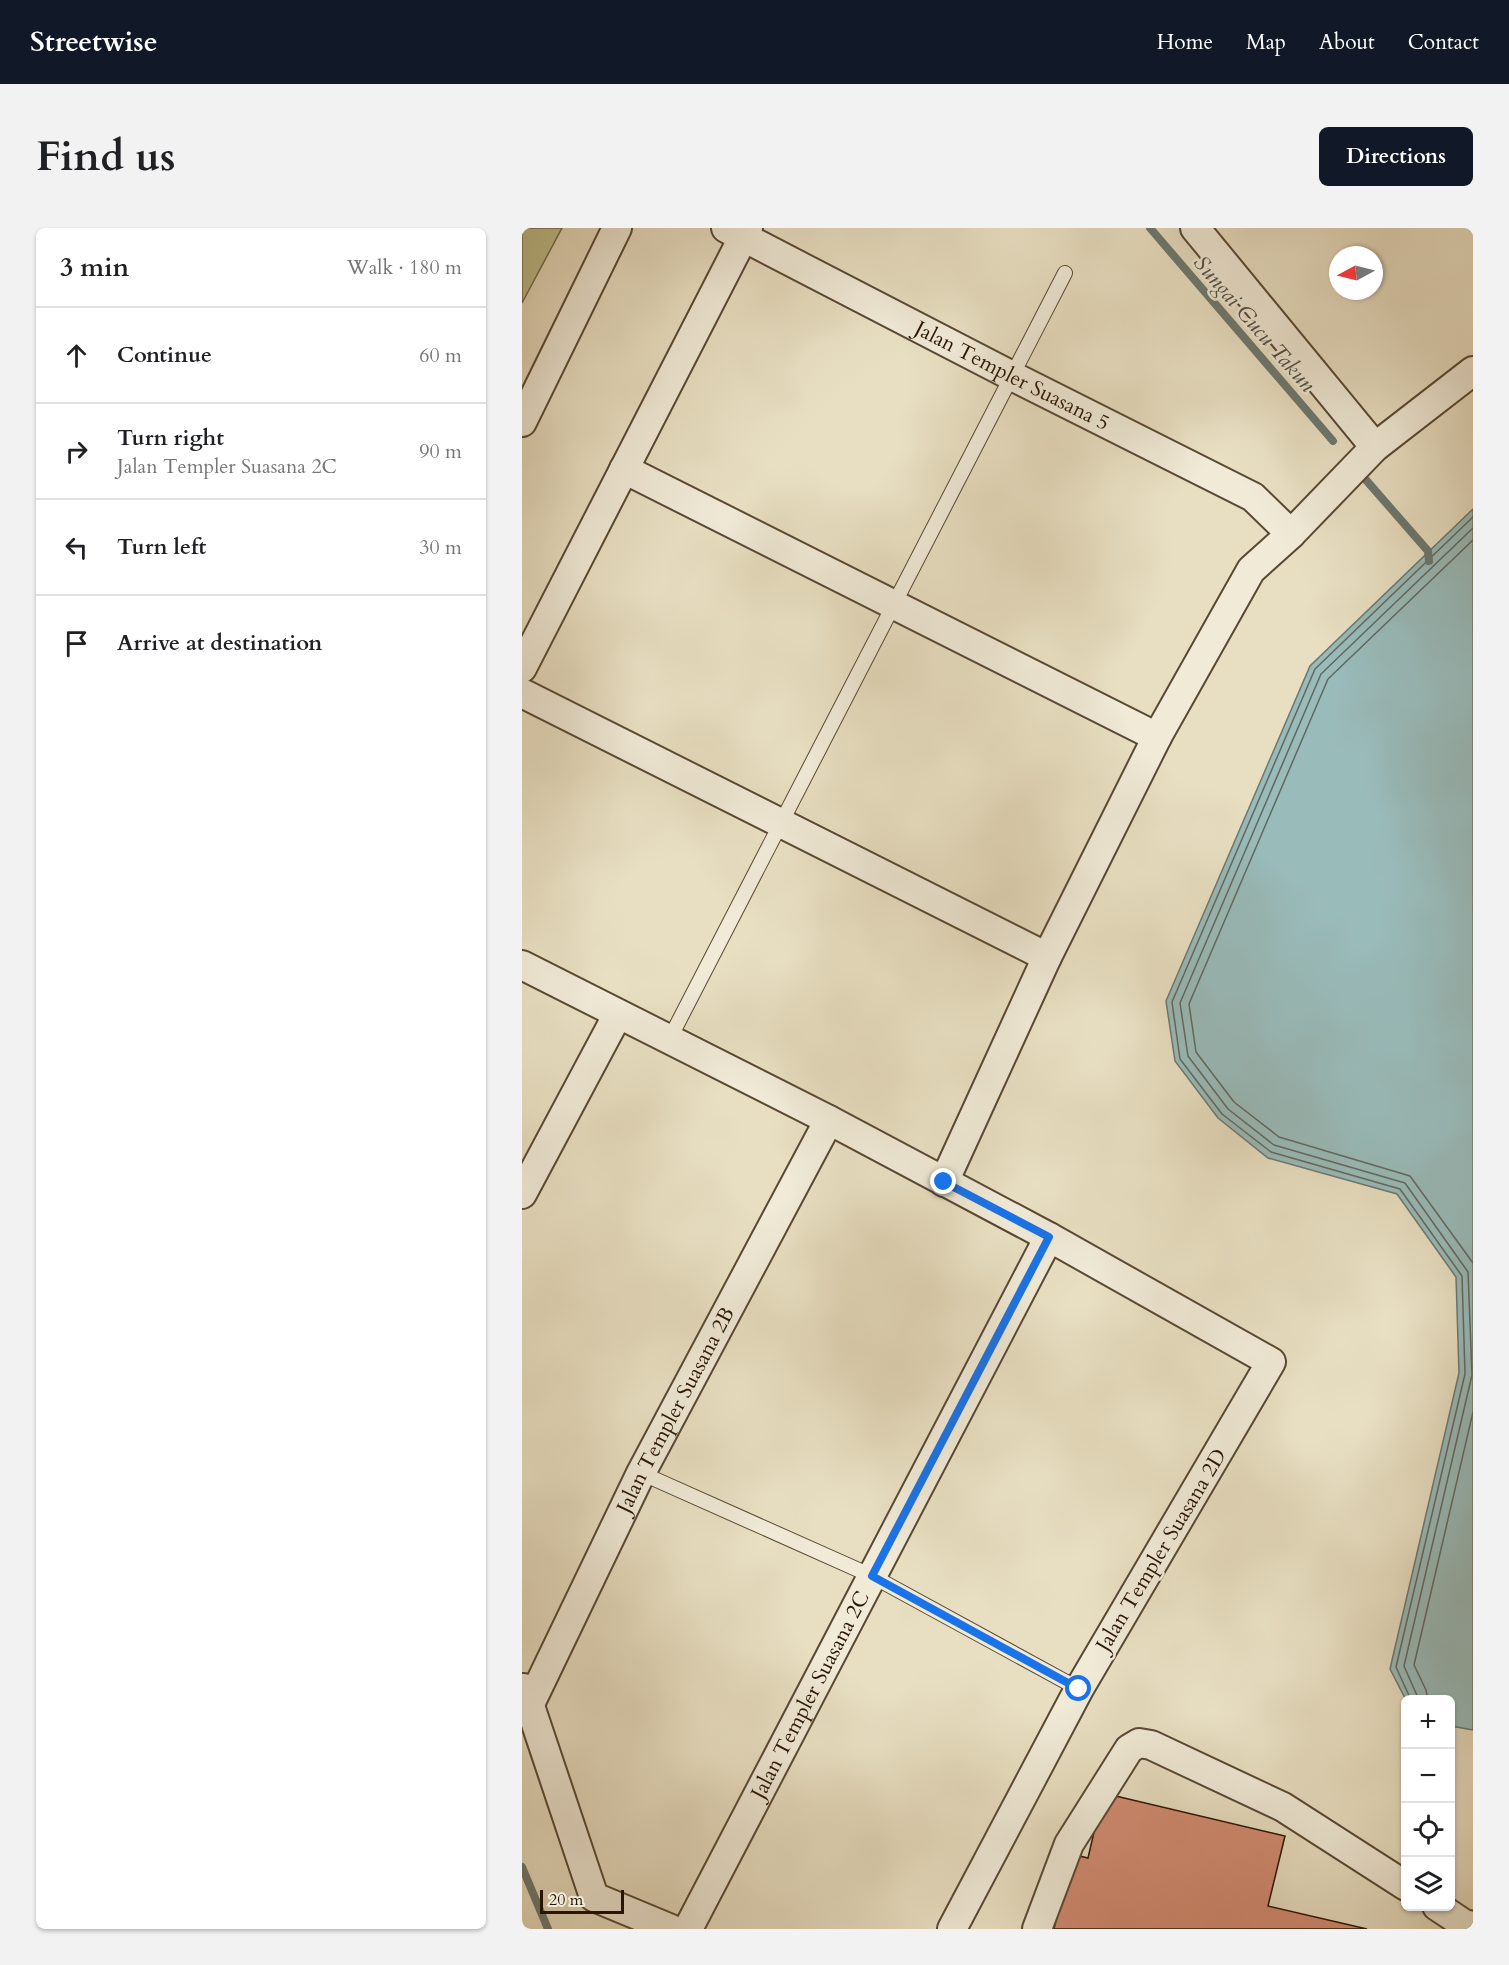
<!DOCTYPE html>
<html lang="en">
<head>
<meta charset="utf-8">
<style>
  body { margin:0; font-family:Cardo,serif; background:#f2f2f2; color:#202124 }
  .controls { position:absolute; right:18px; bottom:18px; display:grid; overflow:hidden; border-radius:9px; box-shadow:0 2px 4px #0004 }
  .controls button { width:54px; height:54px; display:grid; place-items:center; padding:0; border:0; border-bottom:2px solid #e0e0e0; background:#fff; color:#202124; font:30px sans-serif }
  .compass { position:absolute; left:807px; top:18px; width:54px; height:54px; border-radius:50%; background:#fff; box-shadow:0 2px 4px #0004; rotate:263deg }
  .scale { position:absolute; left:18px; bottom:15px; width:84px; box-sizing:border-box; padding-left:6px; border:3px solid #291504; border-top:0; font-size:16px; line-height:21px; white-space:nowrap; color:#291504; -webkit-text-stroke:4px #f0ead7; paint-order:stroke }
  .stop { position:absolute; width:18px; height:18px; margin:-14px; border:4px solid #1a73e8; border-radius:50%; background:#fff }
  .stop.end { background:#1a73e8; border-color:#fff; box-shadow:0 2px 6px #0008 }
  .list { margin:0; padding:0; list-style:none }
  h2 { display:flex; justify-content:space-between; align-items:center; height:78px; margin:0; padding:0 24px; font-size:26px }
  h2 small { font-size:20px; font-weight:400; color:#757577 }
  .list li { display:grid; grid-template-columns:39px 1fr auto; gap:18px; align-items:center; box-sizing:border-box; height:96px; padding:0 24px; border-top:2px solid #e0e0e0 }
  .list b { display:block; font-size:22px; white-space:nowrap }
  .list p { margin:0; font-size:20px; white-space:nowrap; color:#757577 }
  .list em { font-size:20px; font-style:normal; color:#757577 }
  .icon { flex:none; width:33px; height:33px; fill:none; stroke:currentColor; stroke-width:2; stroke-linecap:round; stroke-linejoin:round }
  .map { position:relative; flex:none; width:951px; height:1701px; overflow:hidden; border-radius:9px }
  header { display:flex; align-items:center; gap:36px; box-sizing:border-box; height:84px; padding:0 30px; background:#111827; color:#fff }
  header strong { font-size:28px }
  nav { display:flex; gap:33px; margin-inline-start:auto; font-size:21px }
  .intro { display:flex; align-items:center; justify-content:space-between; box-sizing:border-box; height:144px; padding:0 36px }
  h1 { margin:0; font-size:42px }
  .button { padding:15px 27px; border-radius:9px; background:#111827; color:#fff; font-size:21px; font-weight:700 }
  main { display:flex; gap:36px; padding:0 36px }
  aside { flex:1; background:#fff; border-radius:9px; box-shadow:0 2px 4px #0004 }
  .map>svg:first-child { display:block }
</style>
</head>
<body>
<header>
<strong>Streetwise</strong>
<nav><a>Home</a><a>Map</a><a>About</a><a>Contact</a></nav>
</header>
<div class="intro"><h1>Find us</h1><a class="button">Directions</a></div>
<main>
<aside>
<h2>3 min<small>Walk · 180 m</small></h2>
<ul class="list">
<li><svg class="icon" aria-label="ahead" viewBox="0 0 24 24"><path d="M12 20V5M6 11l6-6 6 6"/></svg><div><b>Continue</b></div><em>60 m</em></li>
<li><svg class="icon" aria-label="right" viewBox="0 0 24 24"><path d="M7 20v-9h11M14 6l5 5-5 5"/></svg><div><b>Turn right</b><p>Jalan Templer Suasana 2C</p></div><em>90 m</em></li>
<li><svg class="icon" aria-label="left" viewBox="0 0 24 24"><path d="M17 20v-9H6M10 6l-5 5 5 5"/></svg><div><b>Turn left</b></div><em>30 m</em></li>
<li><svg class="icon" aria-label="arrive" viewBox="0 0 24 24"><path d="M6 21V4h12l-3 4 3 4H6"/></svg><div><b>Arrive at destination</b></div></li>
</ul>
</aside>
<div class="map">
<svg width="951" height="1701" viewBox="0 0 951 1701">
  <rect width="100%" height="100%" fill="#e8dfc2"/>
  <filter id="stains"><feTurbulence type="fractalNoise" baseFrequency=".00333" numOctaves="4"/><feColorMatrix values="0 0 0 0 .2 0 0 0 0 .09 0 0 0 0 .02 0 0 0 .5 -.17"/></filter>
  <radialGradient id="worn" r=".72"><stop offset=".6" stop-color="#630" stop-opacity="0"/><stop offset="1" stop-color="#630" stop-opacity=".3"/></radialGradient>
  <path fill="#bec08e" stroke="#746a49" stroke-width="1.5" d="M0 0H40L0 75Z"/>
  <path fill="#99bbba" stroke="#6c7971" stroke-width="1.5" d="M951 281V1502L929 1498 928 1472H884L868 1441 937 1145 934 1049 875 966 746 930 696 890 653 833 644 773 788 438Z"/>
  <g fill="none" stroke-linecap="round" stroke-linejoin="round">
    <g stroke="#61685f" stroke-width="1.5">
      <path d="M951 312 806 451 667 776 674 824 712 874 757 909 888 948 951 1035"/>
      <path d="M889 1472 874 1439 943 1146 940 1048 878 961 749 924 700 886 658 831 650 774 793 441 951 289"/>
      <path d="M897 1472 882 1438 950 1147 946 1044 883 955 752 917 706 881 666 828 658 775 799 446 951 300"/>
      <path d="M906 1472 904 1462 892 1437 951 1184"/>
    </g>
    <g stroke="#6c7971" stroke-width="8">
      <path d="M628 0 811 213"/>
      <path d="M844 252 906 323 907 333"/>
      <path d="M0 1639 26 1701"/>
    </g>
  </g>
  <path fill="#d28b71" stroke="#291504" stroke-width="1.5" d="M581 1565 763 1608 746 1678 845 1701H532L549 1626 566 1630Z"/>
  <g fill="none" stroke-linecap="round" stroke-linejoin="round">
    <g stroke="#594834" stroke-width="16">
      <g id="service">
        <path d="M147 812 543 45"/>
        <path d="M119 1245 350 1348 557 1461"/>
      </g>
    </g>
    <g stroke="#594834" stroke-width="32">
      <g id="minor">
        <path id="s1" d="M204 0 490 148 731 269 769 306"/>
        <path d="M673 0 853 219"/>
        <path d="M0 194 95 0"/>
        <path d="M102 241 635 509"/>
        <path d="M0 440 226 0"/>
        <path d="M0 465 525 729"/>
        <path d="M0 737 307 892 527 1009 749 1134 557 1461 430 1701"/>
        <path d="M422 954 525 729 635 509 729 342 769 306 853 219 951 143"/>
        <path d="M0 966 96 786"/>
        <path d="M2 1460 72 1669 149 1701"/>
        <path id="s2" d="M8 1476 119 1245 307 892"/>
        <path d="M915 1678 942 1696 951 1698"/>
        <path id="s3" d="M166 1701 527 1009"/>
        <path d="M515 1701 547 1616 607 1521 617 1515 629 1517 761 1579 884 1658"/>
      </g>
    </g>
    <use href="#service" stroke="#f0ead7" stroke-width="14"/>
    <use href="#minor" stroke="#f0ead7" stroke-width="28"/>
  </g>
  <g fill="none" stroke-linecap="round" stroke-linejoin="round">
    <path stroke="#1a73e8" stroke-width="8" d="M422 954 527 1009 350 1348 557 1461"/>
  </g>
  <g text-anchor="middle" stroke-width="5" stroke-linejoin="round" paint-order="stroke">
    <g font-size="21" fill="#291504" stroke="#f0ead7">
      <text dy="7" stroke="none"><textPath href="#s1" startOffset="322">Jalan Templer Suasana 5</textPath></text>
      <text dy="7" stroke="none"><textPath href="#s2" startOffset="328">Jalan Templer Suasana 2B</textPath></text>
      <text transform="translate(639 1322) rotate(-59)" y="7">Jalan Templer Suasana 2D</text>
      <text dy="7" stroke="none"><textPath href="#s3" startOffset="264">Jalan Templer Suasana 2C</textPath></text>
    </g>
    <g font-size="22" font-style="italic" fill="#504f44" stroke="#f0ead7">
      <text transform="translate(733 95) rotate(49)" y="8">Sungai Cucu Takun</text>
    </g>
  </g>
  <rect width="100%" height="100%" filter="url(#stains)"/>
  <rect width="100%" height="100%" fill="url(#worn)"/>
</svg>
<div class="controls">
<button>+</button>
<button>−</button>
<button><svg class="icon" aria-label="locate" viewBox="0 0 24 24"><circle cx="12" cy="12" r="6"/><path d="M12 2v4M12 18v4M2 12h4M18 12h4"/></svg></button>
<button><svg class="icon" aria-label="layers" viewBox="0 0 24 24"><path d="M12 4l9 5-9 5-9-5zM3 14l9 5 9-5"/></svg></button>
</div>
<svg class="compass" viewBox="-18 -18 36 36"><path d="M0-13l5 13h-10z" fill="#e53935"/><path d="M0 13l5-13h-10z" fill="#757577"/></svg>
<div class="scale">20 m</div>
<div class="stop" style="left:557px;top:1461px"></div>
<div class="stop end" style="left:422px;top:954px"></div>
</div>
</main>
</body>
</html>
